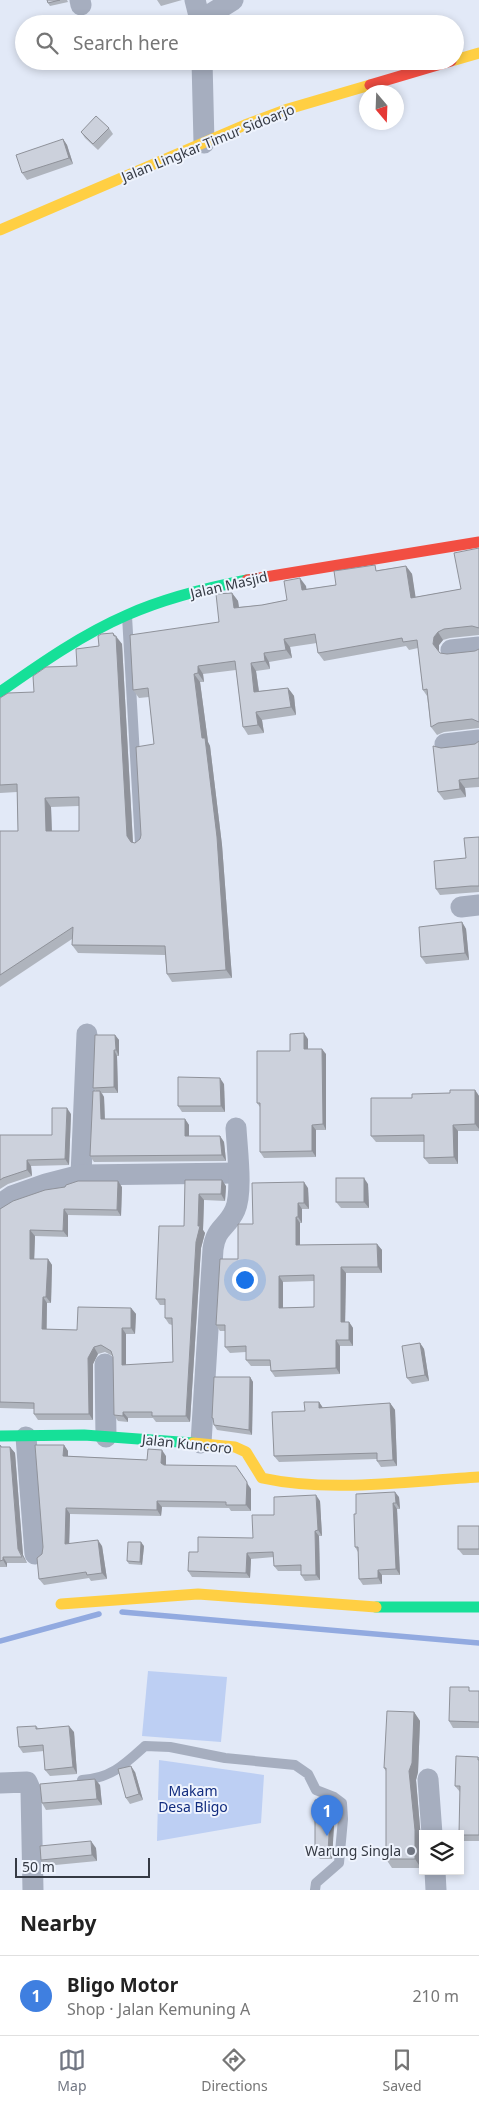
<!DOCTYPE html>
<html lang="en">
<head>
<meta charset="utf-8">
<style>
  body { margin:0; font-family:"Noto Sans",sans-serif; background:#f2f2f2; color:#222 }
  .controls { position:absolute; right:15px; bottom:15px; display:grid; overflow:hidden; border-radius:0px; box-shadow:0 2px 8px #0003 }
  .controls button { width:45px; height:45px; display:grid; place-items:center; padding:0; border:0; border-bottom:1px solid #e0e0e0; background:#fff; color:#222; font:25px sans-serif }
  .compass { position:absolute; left:359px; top:85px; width:45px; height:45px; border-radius:50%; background:#fff; box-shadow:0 2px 8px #0003; rotate:161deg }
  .scale { position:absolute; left:15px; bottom:12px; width:135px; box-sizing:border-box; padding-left:5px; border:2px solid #353a44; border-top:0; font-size:14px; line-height:18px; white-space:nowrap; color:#353a44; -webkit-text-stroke:4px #eef3fd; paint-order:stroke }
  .you { position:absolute; left:244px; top:1279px; width:18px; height:18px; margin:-12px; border:4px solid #fff; border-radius:50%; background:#1a73e8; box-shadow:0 0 0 8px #1a73e833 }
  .badge { display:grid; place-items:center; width:32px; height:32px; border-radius:50%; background:#727783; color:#fff; font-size:16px; font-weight:700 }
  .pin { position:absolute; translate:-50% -41px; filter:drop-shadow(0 1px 2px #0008) }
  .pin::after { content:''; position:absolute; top:26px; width:18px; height:15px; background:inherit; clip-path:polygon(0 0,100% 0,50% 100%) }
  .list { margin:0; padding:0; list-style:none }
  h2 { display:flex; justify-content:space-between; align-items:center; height:65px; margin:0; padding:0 20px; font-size:21px }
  h2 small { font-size:16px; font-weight:400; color:#767676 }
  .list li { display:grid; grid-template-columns:32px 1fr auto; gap:15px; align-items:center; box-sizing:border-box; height:80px; padding:0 20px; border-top:1px solid #e0e0e0 }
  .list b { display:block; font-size:19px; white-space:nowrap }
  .list p { margin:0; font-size:16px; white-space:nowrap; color:#767676 }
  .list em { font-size:16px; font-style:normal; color:#767676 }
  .icon { flex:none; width:28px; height:28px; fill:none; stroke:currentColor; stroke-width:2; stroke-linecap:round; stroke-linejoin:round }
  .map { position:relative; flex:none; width:479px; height:1890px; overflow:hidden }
  .search { position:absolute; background:#fff; box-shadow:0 2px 8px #0003; left:15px; right:15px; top:15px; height:55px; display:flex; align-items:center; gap:12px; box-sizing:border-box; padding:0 18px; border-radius:28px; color:#767676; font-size:19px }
  .sheet { height:145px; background:#fff }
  nav { display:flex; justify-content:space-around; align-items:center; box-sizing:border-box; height:70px; border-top:1px solid #e0e0e0; background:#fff; font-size:14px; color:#767676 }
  nav a { display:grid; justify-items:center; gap:2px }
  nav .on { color:#727783 }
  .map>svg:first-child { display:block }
</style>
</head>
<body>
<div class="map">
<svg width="479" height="1890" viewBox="0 0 479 1890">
  <rect width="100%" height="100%" fill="#e2e9f7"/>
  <g fill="#bdcff3">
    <path d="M148 1671 227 1677 221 1742 142 1736Z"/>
    <path d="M159 1760 264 1775 261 1823 157 1841Z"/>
  </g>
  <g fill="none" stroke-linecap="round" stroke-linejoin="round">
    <g stroke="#92aae0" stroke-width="5.5">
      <path d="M122 1612 479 1643"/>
      <path d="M0 1641 99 1614"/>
    </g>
    <g stroke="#a6aebf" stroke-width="10">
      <path d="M127 616 140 844"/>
      <path d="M82 1780C111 1778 124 1765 145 1746L170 1747 225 1758 295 1765 308 1774 316 1790 334 1797 342 1803 343 1819 339 1863 316 1883 315 1890"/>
    </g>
    <g stroke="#a6aebf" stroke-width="21">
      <path d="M80 0 81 5"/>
      <path d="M195 0 201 24"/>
      <path d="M201 20 233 0"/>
      <path d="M202 61 204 143"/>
      <path d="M451 650 479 647"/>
      <path d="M445 744 479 740"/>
      <path d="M461 907 479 905"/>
      <path d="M81 1175 87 1034"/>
      <path d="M0 1204 12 1196 46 1184 81 1175 237 1173"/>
      <path d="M105 1364 106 1437"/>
      <path d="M26 1437 35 1554"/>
      <path d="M201 1443 213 1249C216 1227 227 1228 235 1210 243 1193 237 1148 236 1128"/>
      <path d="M428 1779 432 1834"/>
      <path d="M0 1783 27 1782 31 1791 33 1890"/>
      <path d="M435 1871 436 1890"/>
    </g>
    <g stroke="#16e098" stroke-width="11">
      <path d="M0 692C40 664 81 635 127 615 165 598 206 588 247 580"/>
      <path d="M0 1436 84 1435 193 1443"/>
      <path d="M376 1607H479"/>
    </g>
    <g stroke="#ffcf43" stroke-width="11">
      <path d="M455 60 479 53"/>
      <path d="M0 230 245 125 288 109 370 85"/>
      <path d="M193 1443 235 1447 246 1452 262 1478C330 1493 409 1481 479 1477"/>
      <path d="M61 1604 198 1594 376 1607"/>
    </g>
    <g stroke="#f24e42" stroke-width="11">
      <path d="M370 85 451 61"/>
      <path d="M247 580 479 542"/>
    </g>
  </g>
  <g fill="#afb4bd" fill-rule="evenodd">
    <path d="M47 0H67L68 2 50 6 48 3Z"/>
    <path d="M157 0H182L161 6Z"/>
    <path d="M109 128 113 134 98 150 85 138 81 132Z"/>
    <path d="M63 139 67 145 73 164 27 180 22 173Z"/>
    <path d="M479 548V635L450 638 443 640 439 645V652L440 653 447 654 475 651 479 649V728L444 732 437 735 431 727 427 696 423 690 418 648 409 650 406 646 324 661 318 653 317 643 290 647 292 658 269 662 270 669 256 671 259 691 288 688 294 696 296 715 262 720 264 733 248 735 243 727 236 670 203 674 204 682H200L208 742 210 746 222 845 232 978 172 982 167 974 165 955 78 953 72 945V939L0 987V831H18L17 792 0 793V698L34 692 77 666 99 646 116 636 122 644 133 842 135 843 140 839 141 835 154 744 149 697 139 698 133 690 219 622 232 593 238 601 239 607 262 605 287 600 306 586V589L336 585 379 570 406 566 412 574 415 597 461 589ZM79 806V831H52L51 807Z"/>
    <path d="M479 741V787L465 788 466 797 444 800 438 792 441 748 475 744Z"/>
    <path d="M479 837V892L440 895 436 889 466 858Z"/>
    <path d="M462 922 466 929 469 960 426 964 421 957Z"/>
    <path d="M115 1035 119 1040V1056H117L118 1093H102L104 1097 105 1119H185L189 1125V1136H220L224 1142 226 1161 94 1162 90 1156 96 1091 93 1088Z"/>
    <path d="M308 1039V1049L326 1054V1130H316V1157L264 1158 260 1152V1107L257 1103 290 1051Z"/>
    <path d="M224 1084 225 1112H182L178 1106Z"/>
    <path d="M475 1090 479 1096V1131H458V1164H429L424 1158V1142H376L371 1136 412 1098Z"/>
    <path d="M71 1114 69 1165 31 1166 32 1176 8 1184 0 1189V1135H52Z"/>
    <path d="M185 1180 226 1186 225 1201 204 1200 203 1230 205 1233 201 1248 190 1422H156L153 1418H128V1422L118 1421 114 1415 113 1357V1356L105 1352 98 1354 93 1364V1420H38L34 1414V1409L0 1408V1209L122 1187 121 1216 68 1215V1237L35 1236 34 1259H48L52 1265 51 1303H47V1329L77 1330 131 1308 136 1314 135 1334H126V1365L173 1362 172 1325 169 1324 165 1318V1305H160L156 1299 184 1226Z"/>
    <path d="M368 1184 369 1208H341L336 1202Z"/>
    <path d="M308 1188 309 1209H302V1223H300V1245L377 1244 382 1250V1273H346L345 1322H349L353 1328V1346H340V1374L275 1377 271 1371V1366H251L246 1360V1352L230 1353 225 1347V1331H220L216 1325 238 1259 253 1224ZM314 1281V1307L283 1308V1282Z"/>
    <path d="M420 1343 424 1349 429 1381 412 1384 407 1378Z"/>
    <path d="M250 1377 253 1382 252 1435 217 1430 214 1425V1421L212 1418Z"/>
    <path d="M319 1402 323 1408 390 1403 395 1410 397 1466 381 1467 377 1461V1459L279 1462 274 1456Z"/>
    <path d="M0 1445 2 1447H10L15 1453 23 1555 27 1563H7V1567H0Z"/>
    <path d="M64 1445 68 1451V1456L147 1460 166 1456V1465L251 1489V1511H231L229 1508 162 1507 161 1516 70 1514 69 1544 102 1546 107 1579 91 1581 89 1578 44 1585 39 1579 42 1554Z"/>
    <path d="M399 1497 400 1509H397L400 1575H382V1584L363 1585 359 1579 358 1552 355 1547 356 1514Z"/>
    <path d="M320 1501 322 1536H319L320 1580 305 1581 301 1575V1571H278L274 1566V1557L251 1559 250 1578 192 1577 188 1571 198 1552 253 1538 274 1515Z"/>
    <path d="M479 1526V1555H463L458 1549Z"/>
    <path d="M144 1546 142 1565 129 1564 127 1561Z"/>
    <path d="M472 1691H479V1728H453L449 1721Z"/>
    <path d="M414 1712 420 1721 418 1772 416 1780 421 1839V1868H392L386 1859V1771L384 1768Z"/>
    <path d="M36 1726 38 1728 74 1732 77 1774 50 1776 45 1770 44 1751 23 1753 19 1747Z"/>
    <path d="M478 1757H479V1841H463L460 1837V1792L455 1786Z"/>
    <path d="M135 1772 143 1800 130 1804 126 1798Z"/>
    <path d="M100 1785 102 1805 46 1810 42 1803Z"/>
    <path d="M331 1800 335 1807 332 1859H320L315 1852Z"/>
    <path d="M96 1848 97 1861 45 1866 41 1860Z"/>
  </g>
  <g fill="#8f929a">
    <path d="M63 139 67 145 73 164 69 158Z"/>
    <path d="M406 566 412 574 417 606 411 598Z"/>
    <path d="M300 578 306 586 308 598 302 590Z"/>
    <path d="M232 593 238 601 240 616 234 608Z"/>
    <path d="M438 632 443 640 439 645V652L433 644 434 637Z"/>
    <path d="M113 633 122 644 133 844 136 850 127 836Z"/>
    <path d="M284 639 290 647 292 658 286 650Z"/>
    <path d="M264 653 269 662 270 669 265 661Z"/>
    <path d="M251 663 256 671 260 700 254 692Z"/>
    <path d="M198 666 203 674 204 682 198 673Z"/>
    <path d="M194 674 200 682 208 742 210 746 222 845 232 978 226 970 202 738Z"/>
    <path d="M288 688 294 696 296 715 291 707Z"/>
    <path d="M256 712 262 720 264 733 258 725Z"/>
    <path d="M459 780 465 788 466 797 460 789Z"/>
    <path d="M45 798 51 807 52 839 46 831Z"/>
    <path d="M462 922 466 929 469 960 465 953Z"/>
    <path d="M304 1033 308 1039V1054L304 1049Z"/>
    <path d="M115 1035 119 1040V1056L116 1050Z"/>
    <path d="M322 1049 326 1054V1130L323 1124Z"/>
    <path d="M114 1050 117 1056 118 1093 114 1087Z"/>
    <path d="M220 1078 224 1084 225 1112 221 1106Z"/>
    <path d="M475 1090 479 1096V1129L475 1124Z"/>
    <path d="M100 1091 104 1097 105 1125 101 1119Z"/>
    <path d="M67 1108 71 1114 69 1165 65 1159Z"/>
    <path d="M185 1119 189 1125V1142L185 1136Z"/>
    <path d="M312 1125 316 1130V1157L312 1151Z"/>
    <path d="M453 1125 458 1131V1164L454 1157Z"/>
    <path d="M220 1136 224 1142 226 1161 222 1155Z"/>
    <path d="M27 1160 31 1166 32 1176 27 1170Z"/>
    <path d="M364 1178 368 1184 369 1208 364 1202Z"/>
    <path d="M222 1180 226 1186 225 1201 221 1194Z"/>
    <path d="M118 1181 122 1187 121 1216 117 1210Z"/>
    <path d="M304 1182 308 1188 309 1209 304 1203Z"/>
    <path d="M199 1194 204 1200 203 1230 205 1233 201 1248 190 1422 186 1416 196 1242 198 1226Z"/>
    <path d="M298 1203 302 1209V1223L298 1217Z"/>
    <path d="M64 1209 68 1215V1237L63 1231Z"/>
    <path d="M296 1217 300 1223V1251L296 1245Z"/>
    <path d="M30 1230 35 1236 34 1265 30 1259Z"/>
    <path d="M377 1244 382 1250V1273L378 1267Z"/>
    <path d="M48 1259 52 1265 51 1303 46 1297Z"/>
    <path d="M341 1267 346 1273 345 1328 341 1322Z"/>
    <path d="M279 1276 283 1282V1314L279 1308Z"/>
    <path d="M43 1297 47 1303 46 1335 42 1329Z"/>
    <path d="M131 1308 136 1314 135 1334 131 1328Z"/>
    <path d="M349 1322 353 1328V1346L349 1340Z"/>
    <path d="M122 1328 126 1334V1371L122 1365Z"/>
    <path d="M336 1340 340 1346V1374L336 1368Z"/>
    <path d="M420 1343 424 1349 429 1381 425 1375Z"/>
    <path d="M94 1347 98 1354 93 1364V1420L89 1414 88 1358Z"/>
    <path d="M250 1377 253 1382 252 1435 249 1430Z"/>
    <path d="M319 1402 323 1408H319Z"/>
    <path d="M390 1403 395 1410 397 1466 393 1460Z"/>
    <path d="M123 1412 128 1418V1422L123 1416Z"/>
    <path d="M64 1445 68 1451V1462L63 1456Z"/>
    <path d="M10 1447 15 1453 23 1555 27 1563 18 1549Z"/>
    <path d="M162 1450 166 1456V1469L161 1463Z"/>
    <path d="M236 1466 251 1489V1511L246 1505Z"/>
    <path d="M395 1492 399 1497 400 1509 396 1503Z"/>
    <path d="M316 1495 320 1501 322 1536 318 1530Z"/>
    <path d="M157 1501 162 1507 161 1516 157 1510Z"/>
    <path d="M393 1503 397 1509 400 1575 396 1569Z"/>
    <path d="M66 1508 70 1514 69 1550 65 1544Z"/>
    <path d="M315 1531 319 1536 320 1580 316 1575Z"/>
    <path d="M98 1540 102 1546 107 1579 102 1573Z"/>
    <path d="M141 1542 144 1546 142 1565 140 1562Z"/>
    <path d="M247 1553 251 1559 250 1578 246 1573Z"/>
    <path d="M3 1557 7 1563V1567L3 1560Z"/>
    <path d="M378 1570 382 1575V1584L378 1578Z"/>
    <path d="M414 1712 420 1721 418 1772 416 1780 421 1839V1868L415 1859 409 1771Z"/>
    <path d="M69 1726 74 1732 77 1774 73 1767Z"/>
    <path d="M131 1766 135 1772 143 1800 139 1794Z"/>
    <path d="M95 1779 100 1785 102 1805 97 1799Z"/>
    <path d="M331 1800 335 1807 332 1859 328 1852Z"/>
    <path d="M91 1841 96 1848 97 1861 92 1855Z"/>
  </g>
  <g fill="#ccd1dc" stroke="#8f929a" fill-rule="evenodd">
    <path d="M47 0H60L48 3Z"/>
    <path d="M96 116 109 128 93 144 81 132Z"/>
    <path d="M63 139 69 158 22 173 16 155Z"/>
    <path d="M479 548V628L472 626 444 629 438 632 434 637 433 644 440 653 447 654 475 651 479 649V722L472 719 438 723 431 727 427 689 423 690 417 640 403 642 402 638 318 653 315 634 284 639 286 650 264 653 265 661 251 663 254 692 288 688 291 707 256 712 258 725 243 727 235 661 198 666V673L194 674 202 738H205L217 837 226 970 167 974 165 946 72 945 73 927 0 975V831H18L17 784 0 785V698L8 693 34 692 33 676 46 667 77 666 76 649 99 646 98 636 101 634 113 633 114 636H116L127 836 131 842 135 843 140 839 141 835 136 747 154 744 148 688 133 690 130 635 219 622 216 594 232 593 234 608 262 605 287 600 284 581 300 578 302 590 336 585 334 571 375 565 376 571 406 566 411 598 461 589 454 553ZM79 797V831H46L45 798Z"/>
    <path d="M479 741V778L459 780 460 789 438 792 433 746 441 748 475 744Z"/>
    <path d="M479 837V886H471L436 889 434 861 466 858 464 838Z"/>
    <path d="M462 922 465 953 421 957 419 927Z"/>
    <path d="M304 1033V1049H322L323 1124 312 1125V1151L260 1152V1103H257V1051H290V1034Z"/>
    <path d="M95 1035H115L116 1050H114V1087L93 1088Z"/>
    <path d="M178 1077 220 1078 221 1106H178Z"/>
    <path d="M450 1090H475V1124L453 1125 454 1157 424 1158V1135L371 1136V1098H412V1094L450 1093Z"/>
    <path d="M93 1091H100L101 1119H185V1136H220L222 1155 90 1156Z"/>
    <path d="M52 1108H67L65 1159 27 1160V1170L3 1178 0 1180V1135H52Z"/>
    <rect x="336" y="1178" width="28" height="24"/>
    <path d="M185 1180H222L221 1194H199L198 1226H200L196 1242 186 1416H152V1412H123V1416L114 1415 113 1357 111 1351 101 1345 94 1347 88 1358 89 1414H34V1403L0 1402V1209L13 1201 45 1190 65 1187 66 1185 78 1181H118L117 1210 64 1209 63 1231 30 1230V1259H48L46 1297H43L42 1329 77 1330 78 1307 131 1308V1328H122V1365L173 1362 172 1318H165V1299H156L159 1226H184Z"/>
    <path d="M304 1182V1203H298V1217H296V1245L377 1244 378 1267H341V1322H349V1340H336V1368L271 1371 270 1360H246V1346L225 1347V1325H216L220 1259H238V1224H253L252 1183ZM314 1275V1307L279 1308V1276Z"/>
    <path d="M420 1343 425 1375 407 1378 402 1346Z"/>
    <path d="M214 1377H250L249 1430 214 1425 213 1418H212Z"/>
    <path d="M304 1402H319V1408L390 1403 393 1460 377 1461V1453L274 1456 272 1412 305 1411Z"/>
    <path d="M0 1445 1 1447H10L18 1549 22 1557H3V1560L0 1561Z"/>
    <path d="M35 1445H64L63 1456 147 1460 148 1449 162 1450 161 1463 164 1465 236 1466 247 1482 246 1505H226V1502L157 1501V1510L66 1508 65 1544 98 1540 102 1573 87 1575 86 1572 39 1579 37 1558 42 1554 43 1547Z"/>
    <path d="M395 1492 396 1503H393L396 1569 378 1570V1578L359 1579 358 1547H355L354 1514H356V1494Z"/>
    <path d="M316 1495 318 1530 315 1531 316 1575H301V1565L274 1566 273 1552 247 1553 246 1573 188 1571 189 1552H198V1537L253 1538 252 1515H274V1497Z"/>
    <rect x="458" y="1526" width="21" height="23"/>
    <path d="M128 1542H141L140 1562 127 1561Z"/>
    <path d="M450 1687H469V1691H479V1722L449 1721Z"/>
    <path d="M387 1711 414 1712 412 1763 409 1771 415 1830V1859H386V1768H384Z"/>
    <path d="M36 1726V1729L69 1726 73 1767 45 1770 43 1745 19 1747 17 1727Z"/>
    <path d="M456 1756 478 1757V1760H479V1835H460V1834H459L460 1786H455Z"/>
    <path d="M131 1766 139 1794 126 1798 118 1769Z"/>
    <path d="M95 1779 97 1799 42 1803 40 1784Z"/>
    <path d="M315 1800H331L328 1852H315Z"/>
    <path d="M91 1841 92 1855 41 1860 40 1846Z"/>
  </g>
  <circle fill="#727783" stroke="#eef3fd" stroke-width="2" cx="411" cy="1851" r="5"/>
  <g text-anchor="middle" stroke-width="4" stroke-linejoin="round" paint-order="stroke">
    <g font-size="14" fill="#353a44" stroke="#eef3fd">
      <text transform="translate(208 143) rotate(-22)" y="5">Jalan Lingkar Timur Sidoarjo</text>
      <text transform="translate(229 585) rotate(-13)" y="5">Jalan Masjid</text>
      <text transform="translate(187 1444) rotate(6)" y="5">Jalan Kuncoro</text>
    </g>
    <g font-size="14" fill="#112c7f" stroke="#eef3fd">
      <text x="193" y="1796">Makam<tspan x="193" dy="16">Desa Bligo</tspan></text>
    </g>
    <g font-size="14" fill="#353a44" stroke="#eef3fd" text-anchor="end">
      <text x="401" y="1856">Warung Singla</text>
    </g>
  </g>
</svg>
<div class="controls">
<button><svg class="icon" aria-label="layers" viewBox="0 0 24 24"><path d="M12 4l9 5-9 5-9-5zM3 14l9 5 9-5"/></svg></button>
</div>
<svg class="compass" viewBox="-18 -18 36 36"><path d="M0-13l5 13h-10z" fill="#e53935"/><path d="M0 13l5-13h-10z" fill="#767676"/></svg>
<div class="scale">50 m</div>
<div class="you"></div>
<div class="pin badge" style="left:327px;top:1836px;background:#3f7fe0">1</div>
<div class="search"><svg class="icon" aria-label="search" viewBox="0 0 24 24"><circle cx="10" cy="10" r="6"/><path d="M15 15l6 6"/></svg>Search here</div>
</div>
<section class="sheet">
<h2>Nearby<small></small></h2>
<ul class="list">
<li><span class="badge" style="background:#3f7fe0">1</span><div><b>Bligo Motor</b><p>Shop · Jalan Kemuning A</p></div><em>210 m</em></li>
</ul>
</section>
<nav>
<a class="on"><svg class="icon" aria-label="map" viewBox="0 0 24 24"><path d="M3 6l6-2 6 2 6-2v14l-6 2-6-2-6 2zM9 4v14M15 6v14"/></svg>Map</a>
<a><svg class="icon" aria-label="directions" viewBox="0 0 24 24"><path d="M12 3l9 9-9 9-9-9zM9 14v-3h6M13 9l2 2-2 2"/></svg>Directions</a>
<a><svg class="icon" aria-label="saved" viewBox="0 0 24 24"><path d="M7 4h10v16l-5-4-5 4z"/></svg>Saved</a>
</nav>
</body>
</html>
